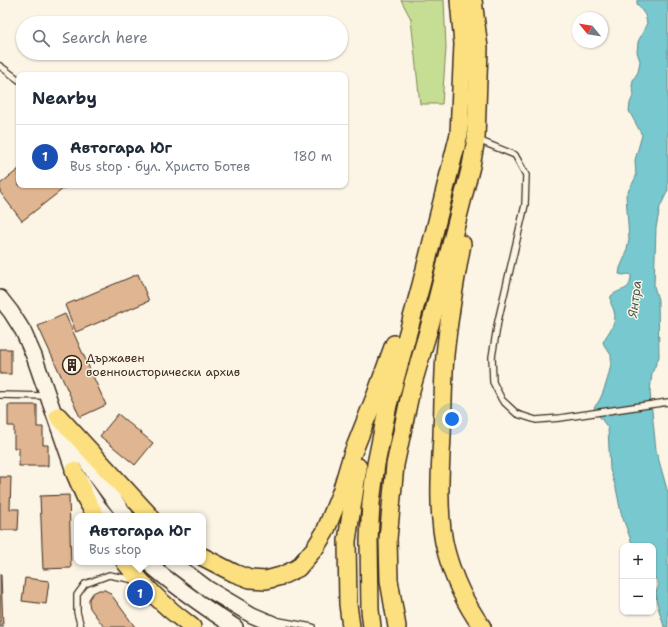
<!DOCTYPE html>
<html lang="en">
<head>
<meta charset="utf-8">
<style>
  body { margin:0; font-family:"Shantell Sans",sans-serif; background:#f6f6f7; color:#1f2937 }
  .controls { position:absolute; right:12px; bottom:12px; display:grid; overflow:hidden; border-radius:8px; box-shadow:0 1px 3px #0004 }
  .controls button { width:36px; height:36px; display:grid; place-items:center; padding:0; border:0; border-bottom:1px solid #e0e1e3; background:#fff; color:#1f2937; font:20px sans-serif }
  .compass { position:absolute; left:572px; top:12px; width:36px; height:36px; border-radius:50%; background:#fff; box-shadow:0 1px 3px #0004; rotate:300deg }
  .you { position:absolute; left:452px; top:419px; width:14px; height:14px; margin:-10px; border:3px solid #fff; border-radius:50%; background:#1a73e8; box-shadow:0 0 0 6px #1a73e833 }
  .badge { display:grid; place-items:center; width:26px; height:26px; border-radius:50%; background:#3b2a1e; color:#fff; font-size:13px; font-weight:700 }
  .pin { position:absolute; translate:-50% -50%; border:2px solid #fff; box-shadow:0 1px 4px #0006 }
  .popup { position:absolute; left:74px; top:513px; width:132px; height:52px; box-sizing:border-box; display:grid; place-content:center; border-radius:8px; background:#fff; filter:drop-shadow(0 1px 3px #0005); font-size:13px; white-space:nowrap; color:#747a83 }
  .popup b { font-size:15px; color:#1f2937 }
  .popup::after { content:''; position:absolute; left:50%; top:100%; margin-left:-8px; border:8px solid transparent; border-top-color:#fff }
  .list { margin:0; padding:0; list-style:none }
  h2 { display:flex; justify-content:space-between; align-items:center; height:52px; margin:0; padding:0 16px; font-size:17px }
  h2 small { font-size:13px; font-weight:400; color:#747a83 }
  .list li { display:grid; grid-template-columns:26px 1fr auto; gap:12px; align-items:center; box-sizing:border-box; height:64px; padding:0 16px; border-top:1px solid #e0e1e3 }
  .list b { display:block; font-size:15px; white-space:nowrap }
  .list p { margin:0; font-size:13px; white-space:nowrap; color:#747a83 }
  .list em { font-size:13px; font-style:normal; color:#747a83 }
  .icon { flex:none; width:22px; height:22px; fill:none; stroke:currentColor; stroke-width:2; stroke-linecap:round; stroke-linejoin:round }
  .map { position:relative; flex:none; width:668px; height:627px; overflow:hidden }
  .search { position:absolute; background:#fff; box-shadow:0 1px 3px #0004; left:16px; top:16px; width:332px; height:44px; display:flex; align-items:center; gap:10px; box-sizing:border-box; padding:0 14px; border-radius:22px; color:#747a83; font-size:15px }
  .panel { position:absolute; background:#fff; box-shadow:0 1px 3px #0004; left:16px; top:72px; width:332px; height:116px; border-radius:8px }
  .map>svg:first-child { display:block }
</style>
</head>
<body>
<div class="map">
<svg width="668" height="627" viewBox="0 0 668 627">
  <rect width="100%" height="100%" fill="#fcf5e5"/>
  <filter id="ink" filterUnits="userSpaceOnUse"><feTurbulence type="fractalNoise" baseFrequency=".025" numOctaves="2"/><feDisplacementMap in="SourceGraphic" scale="8" xChannelSelector="R" yChannelSelector="G"/><feConvolveMatrix kernelMatrix="1 2 1 2 8 2 1 2 1" color-interpolation-filters="sRGB"/></filter>
  <g filter="url(#ink)">
    <path fill="#c5de94" stroke="#808459" d="M401 0H444L446 48 442 104H420L411 19Z"/>
    <path fill="#77c8cf" stroke="#5f8988" d="M637 0H668V190L660 207 656 228 654 286 658 300 659 357 652 373 650 392 656 450 668 493V627H664C662 618 656 604 656 596 656 585 663 587 653 576V546H633L621 513 616 488 610 470 608 428 594 409C595 405 597 404 599 401 604 392 613 365 611 355 609 351 604 347 603 342 608 332 618 323 614 311 611 302 610 306 611 296 621 287 631 293 631 275L628 274 623 275 619 274 620 268 626 254 629 240 626 195 636 177 635 160 642 135 629 111 630 103 634 94 632 86 633 80 638 72 640 61 637 52 638 42 647 23 645 15 637 4Z"/>
    <g fill="#e0b591" stroke="#3b2a1e">
      <path d="M19 169V185H68L22 221 0 192V184Z"/>
      <path d="M138 274 149 301 76 332 65 305Z"/>
      <path d="M65 314 106 405 80 417 38 326Z"/>
      <rect x="0" y="349" width="11" height="25"/>
      <path d="M8 405H37V427H43V445H48V466H19V448H14V426H8Z"/>
      <path d="M118 414 153 443 135 465 100 436Z"/>
      <path d="M0 477H11L10 509H19L18 530H0Z"/>
      <path d="M69 495 71 568 43 569 40 496Z"/>
      <path d="M0 575H1L3 627H0Z"/>
      <path d="M25 578 49 581 46 604 22 601Z"/>
      <path d="M99 590H105L110 593 135 627H104L90 608 89 603V599L93 593Z"/>
    </g>
    <g fill="none" stroke-linecap="round" stroke-linejoin="round">
      <g stroke="#3b2a1e" stroke-width="8">
        <g id="service">
          <path d="M0 66 19 80"/>
          <path d="M478 140 515 155 526 175 525 205 498 321 492 357 493 382 502 400 517 414 536 420 560 418 668 402"/>
          <path d="M0 395 47 396"/>
          <path d="M279 621 312 627"/>
          <path d="M81 627 77 612V595L85 584 109 575 135 580"/>
        </g>
      </g>
      <g stroke="#3b2a1e" stroke-width="18">
        <g id="secondary">
          <path d="M0 298 11 312 23 331 34 356 74 471 96 504 106 516"/>
          <path d="M73 439 94 473 126 516"/>
          <path d="M147 562C175 587 204 607 235 627"/>
          <path d="M172 562 208 589 252 615 280 627"/>
        </g>
      </g>
      <g stroke="#3b2a1e" stroke-width="20">
        <g id="primary">
          <path d="M462 244C455 281 449 317 445 355 443 382 443 409 442 436 440 471 437 517 446 551 453 577 466 605 482 627"/>
          <path d="M58 416 150 516"/>
          <path d="M74 471 86 499 96 516"/>
          <path d="M203 557 234 573 250 579 266 580 281 576 298 568 315 548 325 532 341 492 352 455 375 397 394 344"/>
          <path d="M125 562C144 587 166 608 192 627"/>
          <path d="M351 627 348 604 347 541 358 467"/>
          <path d="M372 627 370 610 369 540 371 503 376 464 388 405 421 285 459 134 463 44 459 0"/>
          <path d="M397 627 389 580 388 539 395 465 411 390 434 311 471 166 476 139 479 48 473 0"/>
        </g>
      </g>
      <use href="#service" stroke="#fcf5e5" stroke-width="5.5"/>
      <use href="#secondary" stroke="#fcf5e5" stroke-width="15"/>
      <use href="#primary" stroke="#fce080" stroke-width="17"/>
    </g>
  </g>
  <defs>
    <g id="building-ring" transform="scale(1)"><circle r="9.5" fill="#fcf5e5" stroke="#3b2a1e" stroke-width="1.5"/><path d="M-4-6H4V6H1V3H-1V6H-4ZM-2.5-4.3h1.7v1.8h-1.7ZM.8-4.3h1.7v1.8H.8ZM-2.5-1h1.7V.8h-1.7ZM.8-1h1.7V.8H.8Z" fill="#3b2a1e"/></g>
  </defs>
  <g fill-rule="evenodd">
    <use href="#building-ring" x="72" y="365"/>
  </g>
  <g text-anchor="middle" stroke-width="3" stroke-linejoin="round" paint-order="stroke">
    <g font-size="12" fill="#3b2a1e" stroke="#fcf5e5" text-anchor="start">
      <text x="86" y="362">Държавен<tspan x="86" dy="14">военноисторически архив</tspan></text>
    </g>
    <g font-size="13" font-style="italic" fill="#4d5953" stroke="#fcf5e5">
      <text transform="translate(634 299) rotate(-83)" y="5">Янтра</text>
    </g>
  </g>
</svg>
<div class="controls">
<button>+</button>
<button>−</button>
</div>
<svg class="compass" viewBox="-18 -18 36 36"><path d="M0-13l5 13h-10z" fill="#e53935"/><path d="M0 13l5-13h-10z" fill="#747a83"/></svg>
<div class="you"></div>
<div class="pin badge" style="left:140px;top:593px;background:#1a4fb4">1</div>
<div class="popup"><b>Автогара Юг</b>Bus stop</div>
<div class="search"><svg class="icon" aria-label="search" viewBox="0 0 24 24"><circle cx="10" cy="10" r="6"/><path d="M15 15l6 6"/></svg>Search here</div>
<section class="panel">
<h2>Nearby<small></small></h2>
<ul class="list">
<li><span class="badge" style="background:#1a4fb4">1</span><div><b>Автогара Юг</b><p>Bus stop · бул. Христо Ботев</p></div><em>180 m</em></li>
</ul>
</section>
</div>
</body>
</html>
